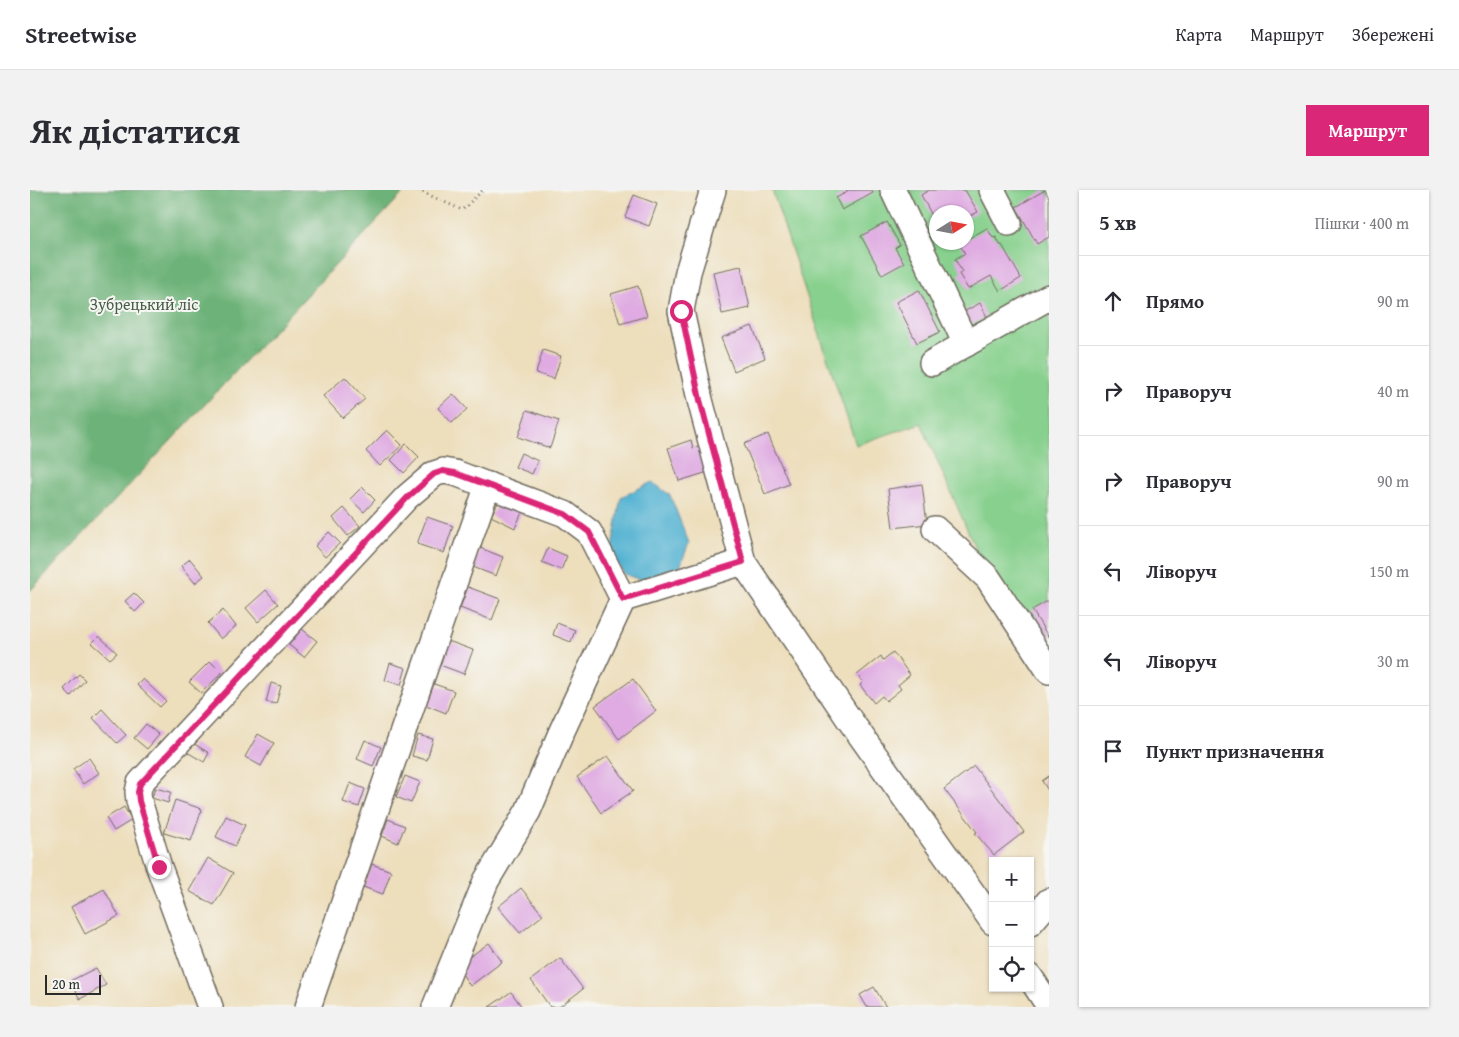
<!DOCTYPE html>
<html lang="uk">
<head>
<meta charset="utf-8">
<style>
  body { margin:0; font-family:"Gentium Book Plus",serif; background:#f2f2f3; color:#2b2b33 }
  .controls { position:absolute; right:15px; bottom:15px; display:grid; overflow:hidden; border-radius:0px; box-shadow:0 1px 4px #0004 }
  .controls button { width:45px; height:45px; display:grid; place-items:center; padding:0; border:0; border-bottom:1px solid #e1e1e2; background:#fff; color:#2b2b33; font:25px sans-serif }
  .compass { position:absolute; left:899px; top:15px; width:45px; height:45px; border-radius:50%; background:#fff; box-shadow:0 1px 4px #0004; rotate:79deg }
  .scale { position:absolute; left:15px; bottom:12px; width:56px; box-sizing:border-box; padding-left:5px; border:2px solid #2b2b2b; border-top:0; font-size:14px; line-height:18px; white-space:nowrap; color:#2b2b2b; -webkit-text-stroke:4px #f6f6f2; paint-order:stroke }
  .stop { position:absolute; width:15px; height:15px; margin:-11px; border:4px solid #db2777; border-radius:50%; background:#fff }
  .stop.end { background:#db2777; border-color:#fff; box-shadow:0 1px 5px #0008 }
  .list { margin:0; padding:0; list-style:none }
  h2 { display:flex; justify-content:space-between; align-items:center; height:65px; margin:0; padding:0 20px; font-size:21px }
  h2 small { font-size:16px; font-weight:400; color:#7c7c81 }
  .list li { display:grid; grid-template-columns:32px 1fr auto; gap:15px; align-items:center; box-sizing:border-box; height:90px; padding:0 20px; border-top:1px solid #e1e1e2 }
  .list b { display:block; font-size:19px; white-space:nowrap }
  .list em { font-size:16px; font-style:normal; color:#7c7c81 }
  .icon { flex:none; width:28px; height:28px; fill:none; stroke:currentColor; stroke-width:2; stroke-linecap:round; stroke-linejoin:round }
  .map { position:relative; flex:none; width:1019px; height:817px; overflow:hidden; border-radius:0px }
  header { display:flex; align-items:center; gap:30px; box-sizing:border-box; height:70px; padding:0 25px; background:#fff; border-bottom:1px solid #e1e1e2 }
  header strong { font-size:24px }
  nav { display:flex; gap:28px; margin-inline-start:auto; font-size:18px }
  .intro { display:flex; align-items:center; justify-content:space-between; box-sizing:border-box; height:120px; padding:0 30px }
  h1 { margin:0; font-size:35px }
  .button { padding:12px 22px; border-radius:0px; background:#db2777; color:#fff; font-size:18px; font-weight:700 }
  main { display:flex; gap:30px; padding:0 30px }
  aside { flex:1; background:#fff; border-radius:0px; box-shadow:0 1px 4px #0004 }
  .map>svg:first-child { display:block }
</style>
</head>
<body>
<header>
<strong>Streetwise</strong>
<nav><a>Карта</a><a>Маршрут</a><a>Збережені</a></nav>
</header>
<div class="intro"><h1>Як дістатися</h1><a class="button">Маршрут</a></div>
<main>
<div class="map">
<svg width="1019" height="817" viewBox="0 0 1019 817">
  <rect width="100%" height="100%" fill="#f6f6f2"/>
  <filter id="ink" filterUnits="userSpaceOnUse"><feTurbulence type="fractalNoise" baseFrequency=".02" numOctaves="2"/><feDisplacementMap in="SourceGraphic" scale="10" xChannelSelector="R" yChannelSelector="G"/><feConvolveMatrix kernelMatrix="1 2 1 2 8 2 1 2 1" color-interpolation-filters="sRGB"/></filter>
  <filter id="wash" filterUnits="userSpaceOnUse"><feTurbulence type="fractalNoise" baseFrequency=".0096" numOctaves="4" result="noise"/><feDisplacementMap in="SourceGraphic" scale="20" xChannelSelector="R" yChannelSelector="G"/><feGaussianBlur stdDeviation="1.12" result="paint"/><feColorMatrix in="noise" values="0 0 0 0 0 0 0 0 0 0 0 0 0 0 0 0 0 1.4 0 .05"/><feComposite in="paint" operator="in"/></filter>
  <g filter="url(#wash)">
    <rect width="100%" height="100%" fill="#eddebc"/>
    <path fill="#87d08d" stroke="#597e5c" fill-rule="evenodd" d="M742 0H1019V481L958 388 891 233 826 255ZM906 22H936V52H906Z"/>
    <path fill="#6db278" stroke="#4c6e52" d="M0 0H376L0 401Z"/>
    <path fill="#53b2d2" stroke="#3f6e7e" d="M622 292 640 305 659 353 648 382 613 391 594 384 581 364 591 307Z"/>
    <g id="blocks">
      <g fill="#dfabe2">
        <path d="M816 0H842L843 3 812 20 806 8 817 2Z"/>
        <path d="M899 0H935L948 22 936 28V22H927L926 20 922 22H906V33L891 5Z"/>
        <path d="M1015 0 1019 8V47L1007 54 986 17Z"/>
        <path d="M604 5 627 14 619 36 595 27Z"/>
        <path d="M857 32 870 55 865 58 874 73 852 85 831 46Z"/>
        <path d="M957 38 963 48 966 47 970 55H972L991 88 970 101 961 86 938 99 929 84 932 82 925 69 935 63 929 54 936 52V50Z"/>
        <path d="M711 76 720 118 692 124 683 82Z"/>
        <path d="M608 96 617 126 590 134 581 104Z"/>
        <path d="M889 100 910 142 887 153 866 112Z"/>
        <path d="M950 113 957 127 934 138 928 125Z"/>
        <path d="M722 136 735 168 704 181 691 148Z"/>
        <path d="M513 160 531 166 524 189 506 183Z"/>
        <path d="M315 187 335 209 313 228 293 206Z"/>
        <path d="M423 204 437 219 422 233 408 218Z"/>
        <path d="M497 220 529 231 520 258 488 247Z"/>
        <path d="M357 240 372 255 350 276 336 261Z"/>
        <path d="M738 244 759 294 735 304 714 254Z"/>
        <path d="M661 250 663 258 669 256 678 282 649 291 638 258Z"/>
        <path d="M376 254 389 267 374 283 361 270Z"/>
        <path d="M491 263 508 271 502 284 485 277Z"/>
        <path d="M892 294 897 334 863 338 858 299Z"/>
        <path d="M332 297 345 310 334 322 320 309Z"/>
        <path d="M471 307 494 318 485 338 461 326Z"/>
        <path d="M314 318 330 336 318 346 303 328Z"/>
        <path d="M397 327 423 336 414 363 387 354Z"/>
        <path d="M299 342 310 353 295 367 285 356Z"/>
        <path d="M450 358 473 367 466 386 443 377Z"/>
        <path d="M518 358 537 366 531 380 512 372Z"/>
        <path d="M160 369 174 386 165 393 151 376Z"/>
        <path d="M438 397 470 409 462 430 430 418Z"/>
        <path d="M236 400 248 414 228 432 216 418Z"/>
        <path d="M104 403 114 413 105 422 95 411Z"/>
        <path d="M1019 410V448L1002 420Z"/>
        <path d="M193 420 206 436 191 449 178 433Z"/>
        <path d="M527 433 545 440 541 452 523 445Z"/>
        <path d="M272 439 287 451 274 467 259 455Z"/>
        <path d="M69 446 87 463 80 469 62 453Z"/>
        <path d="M418 451 443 460 434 484 410 475Z"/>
        <path d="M863 462 880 485 868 495 871 499 856 511 852 506 844 513 830 495 833 492 827 485 851 466 853 470Z"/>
        <path d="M180 471 192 483 171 503 159 492Z"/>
        <path d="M360 473 376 478 371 495 355 490Z"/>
        <path d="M49 484 55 490 41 506 34 499Z"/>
        <path d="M113 489 136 511 130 517 107 495Z"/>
        <path d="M603 489 626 521 589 549 565 516Z"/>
        <path d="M241 493 251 496 246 514 236 512Z"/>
        <path d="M404 494 424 501 416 523 396 515Z"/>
        <path d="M72 519 96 545 87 553 63 528Z"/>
        <path d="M116 534 129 545 117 559 104 548Z"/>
        <path d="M228 544 244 553 231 576 215 567Z"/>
        <path d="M388 545 403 549 397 570 382 566Z"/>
        <path d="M335 550 351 557 343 576 327 569Z"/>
        <path d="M163 553 179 563 174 572 157 562Z"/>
        <path d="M578 566 603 601 571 623 547 587Z"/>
        <path d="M59 568 69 583 53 594 43 579Z"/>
        <path d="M944 576 994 642 964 665 945 643 947 642 914 599Z"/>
        <path d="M375 586 390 592 381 613 366 607Z"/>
        <path d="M1019 586V602L1012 591Z"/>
        <path d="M320 593 335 599 329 617 313 612Z"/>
        <path d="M125 598 141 602 138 613 122 608Z"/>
        <path d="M145 610 172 619 161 651 134 643Z"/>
        <path d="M94 617 102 630 84 641 76 628Z"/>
        <path d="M196 626 215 635 205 656 186 647Z"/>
        <path d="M358 629 375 636 368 653 352 646Z"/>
        <path d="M178 668 203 683 184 715 159 701Z"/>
        <path d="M342 674 361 681 353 704 333 697Z"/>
        <path d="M491 698 513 725 490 743 468 717Z"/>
        <path d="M74 699 89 726 55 744 41 717Z"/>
        <path d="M459 753 472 772 440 796 427 776Z"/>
        <path d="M530 768 553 799 529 817H520L501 790Z"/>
        <path d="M66 778 76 795 50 809 40 791Z"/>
        <path d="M844 797 856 817H837L830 805Z"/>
        <path d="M481 802 492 817H459Z"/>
      </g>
    </g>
  </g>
  <g filter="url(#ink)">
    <use href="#blocks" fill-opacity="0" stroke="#6f6a5e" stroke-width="1"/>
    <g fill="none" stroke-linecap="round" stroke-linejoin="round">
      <g stroke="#6f6a5e" stroke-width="28">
        <g id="minor">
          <path d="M683 0 658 82 651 121 670 210 713 372 819 529 963 732"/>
          <path d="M863 0 936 154"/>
          <path d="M962 0 979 33"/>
          <path d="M902 173 1019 107"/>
          <path d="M905 339 958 388 1019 481"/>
          <path d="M1000 733 1019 711"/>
          <path d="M1000 787 1019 816"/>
          <path d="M180 817 129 677 109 611 108 602 110 593 377 307 404 284 413 281 425 283 535 324 559 342 593 409"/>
          <path d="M278 817 458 295"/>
          <path d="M405 817 456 691 498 621 531 543 593 409 713 372"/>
        </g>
      </g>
      <path stroke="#6f6a5e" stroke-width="3" stroke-dasharray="1 4" stroke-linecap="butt" d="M388 0 432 20 453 0"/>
      <use href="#minor" stroke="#fff" stroke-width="25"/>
    </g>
  </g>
  <g fill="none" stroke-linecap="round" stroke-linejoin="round" filter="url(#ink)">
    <path stroke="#db2777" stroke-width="6" d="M129 677 109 611 108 602 110 594 377 308 404 284 413 281 425 283 535 324 559 342 593 409 713 372 670 210 651 121"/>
  </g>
  <g text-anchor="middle" stroke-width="4" stroke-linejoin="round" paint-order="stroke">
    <g font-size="16" fill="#475d48" stroke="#f6f6f2">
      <text x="114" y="120">Зубрецький ліс</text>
    </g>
  </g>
</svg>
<div class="controls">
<button>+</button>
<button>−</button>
<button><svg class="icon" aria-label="locate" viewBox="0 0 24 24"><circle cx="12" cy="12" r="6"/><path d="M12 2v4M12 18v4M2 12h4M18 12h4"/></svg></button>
</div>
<svg class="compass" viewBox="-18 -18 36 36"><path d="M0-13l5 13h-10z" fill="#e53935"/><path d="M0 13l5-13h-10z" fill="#7c7c81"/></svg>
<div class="scale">20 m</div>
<div class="stop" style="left:651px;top:121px"></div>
<div class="stop end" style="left:129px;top:677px"></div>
</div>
<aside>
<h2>5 хв<small>Пішки · 400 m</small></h2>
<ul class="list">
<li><svg class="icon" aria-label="ahead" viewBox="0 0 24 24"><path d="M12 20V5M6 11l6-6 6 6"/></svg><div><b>Прямо</b></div><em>90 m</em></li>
<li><svg class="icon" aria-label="right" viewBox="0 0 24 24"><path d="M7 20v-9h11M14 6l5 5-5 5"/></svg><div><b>Праворуч</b></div><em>40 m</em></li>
<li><svg class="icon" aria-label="right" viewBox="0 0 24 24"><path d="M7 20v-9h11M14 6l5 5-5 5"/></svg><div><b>Праворуч</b></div><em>90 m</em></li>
<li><svg class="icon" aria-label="left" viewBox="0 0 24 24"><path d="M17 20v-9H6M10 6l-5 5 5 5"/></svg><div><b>Ліворуч</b></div><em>150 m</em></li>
<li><svg class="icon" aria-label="left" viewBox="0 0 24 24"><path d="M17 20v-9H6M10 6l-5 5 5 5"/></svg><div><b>Ліворуч</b></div><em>30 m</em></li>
<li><svg class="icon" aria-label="arrive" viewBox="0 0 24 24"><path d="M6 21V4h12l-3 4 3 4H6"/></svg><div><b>Пункт призначення</b></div></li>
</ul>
</aside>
</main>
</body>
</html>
